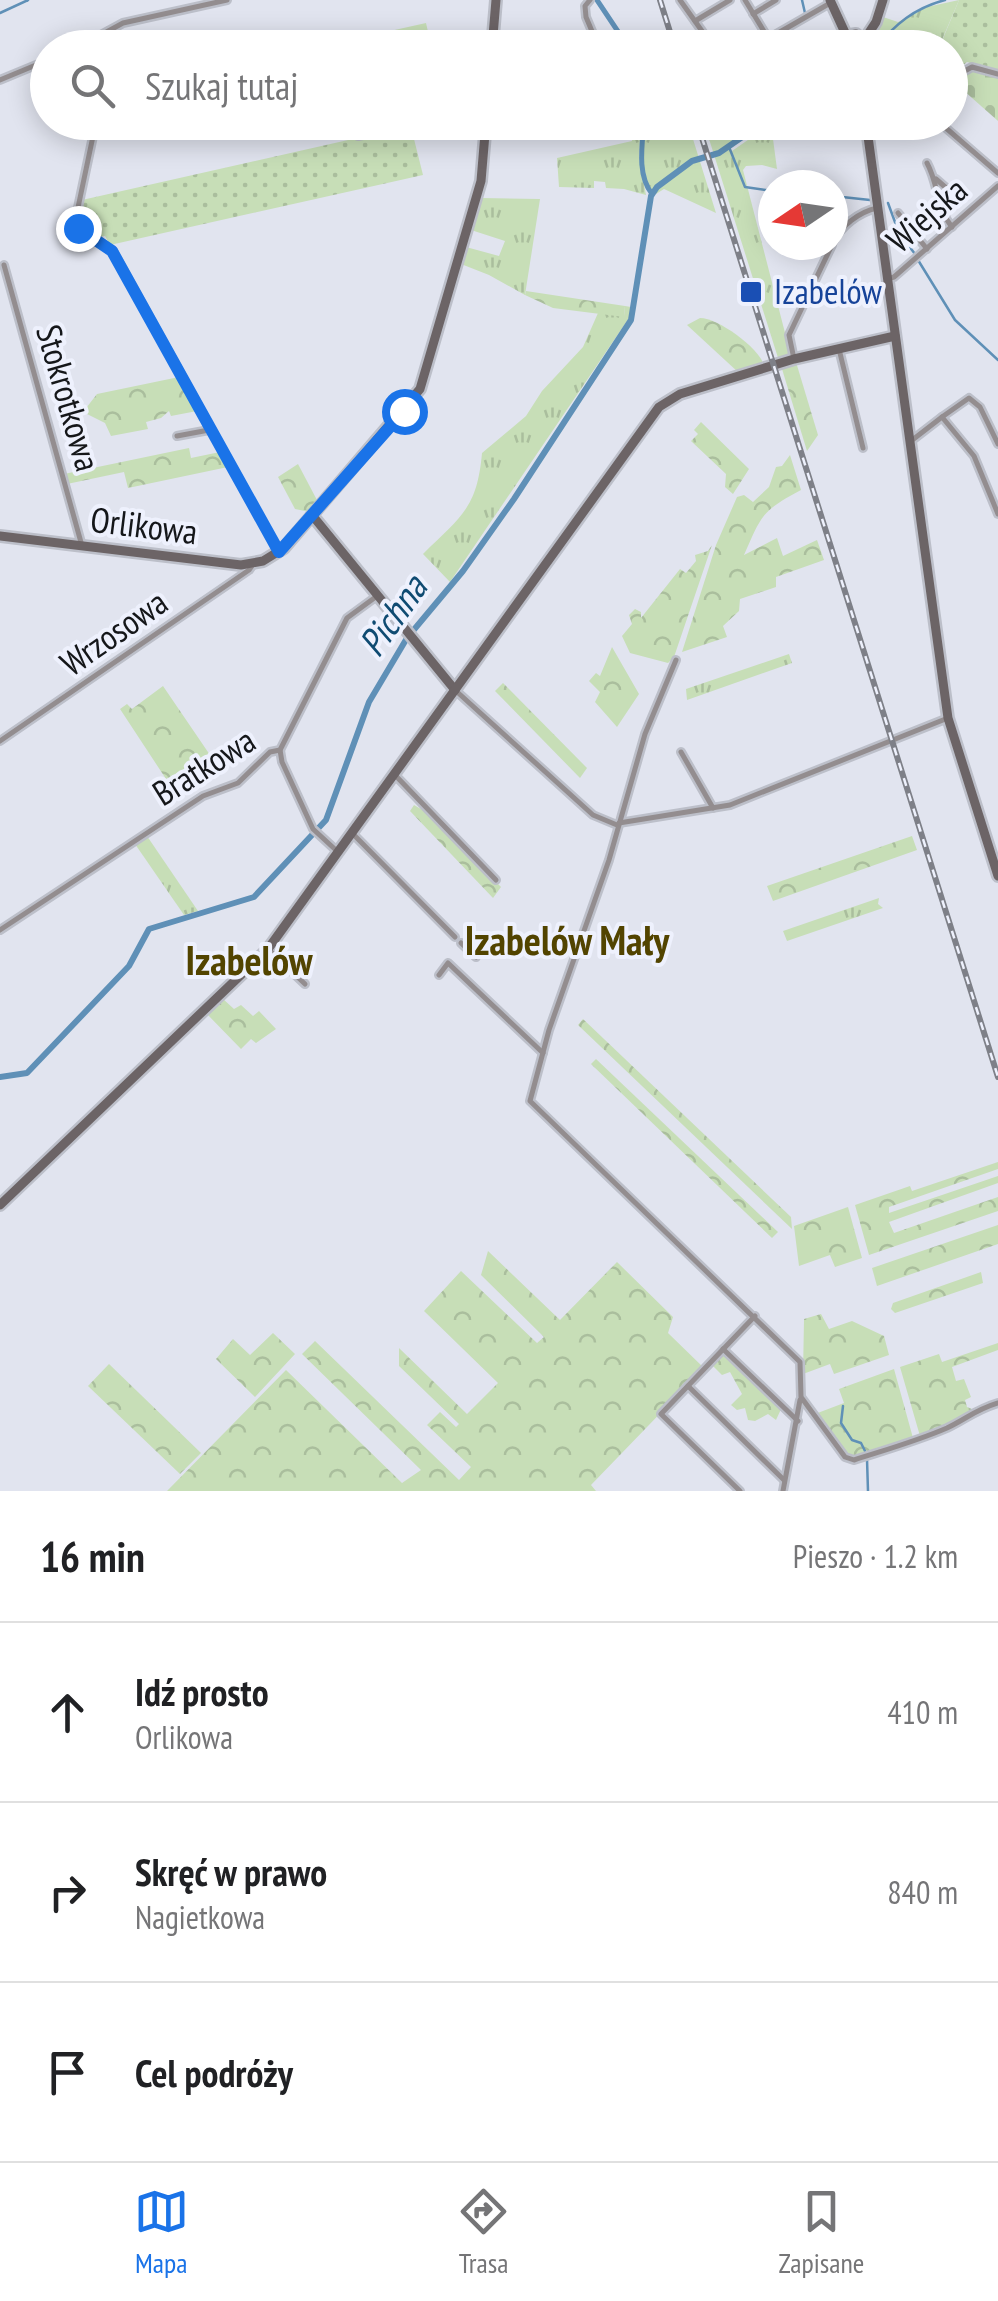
<!DOCTYPE html>
<html lang="pl">
<head>
<meta charset="utf-8">
<style>
  body { margin:0; font-family:"PT Sans Narrow",sans-serif; background:#f6f6f6; color:#202124 }
  .compass { position:absolute; left:758px; top:170px; width:90px; height:90px; border-radius:50%; background:#fff; box-shadow:0 5px 25px #0003; rotate:257deg }
  .stop { position:absolute; width:30px; height:30px; margin:-22px; border:8px solid #1a73e8; border-radius:50%; background:#fff }
  .stop.end { background:#1a73e8; border-color:#fff; box-shadow:0 2px 10px #0008 }
  .list { margin:0; padding:0; list-style:none }
  h2 { display:flex; justify-content:space-between; align-items:center; height:130px; margin:0; padding:0 40px; font-size:42px }
  h2 small { font-size:32px; font-weight:400; color:#757577 }
  .list li { display:grid; grid-template-columns:65px 1fr auto; gap:30px; align-items:center; box-sizing:border-box; height:180px; padding:0 40px; border-top:2px solid #e0e0e0 }
  .list b { display:block; font-size:38px; white-space:nowrap }
  .list p { margin:0; font-size:32px; white-space:nowrap; color:#757577 }
  .list em { font-size:32px; font-style:normal; color:#757577 }
  .icon { flex:none; width:55px; height:55px; fill:none; stroke:currentColor; stroke-width:2; stroke-linecap:round; stroke-linejoin:round }
  .map { position:relative; flex:none; width:998px; height:1491px; overflow:hidden }
  .search { position:absolute; background:#fff; box-shadow:0 5px 25px #0003; left:30px; right:30px; top:30px; height:110px; display:flex; align-items:center; gap:25px; box-sizing:border-box; padding:0 35px; border-radius:55px; color:#757577; font-size:38px }
  .sheet { height:670px; background:#fff }
  nav { display:flex; justify-content:space-around; align-items:center; box-sizing:border-box; height:140px; border-top:2px solid #e0e0e0; background:#fff; font-size:28px; color:#757577 }
  nav a { display:grid; justify-items:center; gap:5px }
  nav .on { color:#1a73e8 }
  .map>svg:first-child { display:block }
</style>
</head>
<body>
<div class="map">
<svg width="998" height="1491" viewBox="0 0 998 1491">
  <defs>
    <pattern id="grass-tufts" width="24" height="20" patternUnits="userSpaceOnUse" patternTransform="scale(2.5)"><rect width="24" height="20" fill="#c7deb7"/><path d="M3 7l-1-3M5 7V3M7 7l1-3M15 17l-1-3M17 17v-4M19 17l1-3" fill="none" stroke="#aabe9d"/></pattern>
    <pattern id="forest-crowns" width="20" height="18" patternUnits="userSpaceOnUse" patternTransform="scale(2.5)"><rect width="20" height="18" fill="#c7deb7"/><path d="M2 6a3 3 0 1 1 6 0M12 15a3 3 0 1 1 6 0" fill="none" stroke="#aabe9d"/></pattern>
    <pattern id="cemetery-stones" width="16" height="16" patternUnits="userSpaceOnUse" patternTransform="scale(2.5)"><rect width="16" height="16" fill="#c7deb7"/><path d="M2 7V4a2 2 0 0 1 4 0v3zM10 15v-3a2 2 0 0 1 4 0v3z" fill="#aabe9d"/></pattern>
    <pattern id="garden-dots" width="8" height="8" patternUnits="userSpaceOnUse" patternTransform="scale(2.5)"><rect width="8" height="8" fill="#c7deb7"/><path d="M2 2h.1M6 6h.1" fill="none" stroke="#aabe9d" stroke-width="1.8" stroke-linecap="round"/></pattern>
  </defs>
  <rect width="100%" height="100%" fill="#e1e4ef"/>
  <g fill="url(#grass-tufts)">
    <path d="M959 0 939 47H868L877 34 869 38 883 17 898 22 927 7Z"/>
    <path d="M426 23 429 36 376 47H318Z"/>
    <path d="M632 123H641L639 157 646 195 624 189 606 188 605 182 594 181V188L559 187 557 158 632 141Z"/>
    <path d="M645 123H688L716 213 664 189 656 194 648 187 642 158Z"/>
    <path d="M704 123H764L730 147 732 151 771 124 777 169 762 165 746 166 743 170 791 356 779 361Z"/>
    <path d="M481 198 540 199 525 295 489 275 461 264 466 247 499 256 505 241 471 230Z"/>
    <path d="M625 306 631 307 629 318 450 582 423 554C461 516 477 509 482 453L526 416 542 391 583 347 598 313 624 316Z"/>
    <path d="M789 654 792 663 687 700 686 689Z"/>
    <path d="M147 836 198 911 184 915 135 844Z"/>
    <path d="M879 898 878 904 883 908 787 941 783 931Z"/>
  </g>
  <g fill="url(#forest-crowns)">
    <path d="M526 291 625 306 624 317 553 308 525 295Z"/>
    <path d="M700 318C718 318 758 347 764 365L739 373 687 325Z"/>
    <path d="M796 362 818 435 807 451 782 369Z"/>
    <path d="M179 377 197 411 171 416 169 411 161 418 146 422 148 429 111 436 105 423 83 412 97 394Z"/>
    <path d="M701 422 749 469 733 494 725 487 726 474 691 441 698 434 694 430Z"/>
    <path d="M189 448 191 458 220 452 228 467 128 488 124 472 67 484 64 474Z"/>
    <path d="M790 455 801 490C762 511 762 514 744 555L777 538 783 556 817 540 824 560 776 577V587L740 599 739 611 723 626 727 637 682 652 716 545 737 497 744 495 753 502 769 487 776 467 782 466Z"/>
    <path d="M298 464 318 502 310 512 295 509 278 477Z"/>
    <path d="M712 545 674 657 668 663 630 653 622 636 632 624 629 615 635 609 641 612V618L680 569 686 573 696 561 695 555 708 551Z"/>
    <path d="M612 647 639 694 617 727 595 702 600 692 589 681 596 673 600 676Z"/>
    <path d="M503 683 587 768 580 778 495 691Z"/>
    <path d="M163 686 210 755 166 779 120 709 127 704 132 709Z"/>
    <path d="M414 805 433 816 501 887 493 898 410 811Z"/>
    <path d="M912 836 917 850 773 901 767 886Z"/>
    <path d="M222 998 234 1009 241 1005 253 1016 259 1011 276 1029 256 1043 251 1039 241 1049 206 1013Z"/>
    <path d="M583 1019 791 1217 792 1229 578 1025Z"/>
    <path d="M596 1059 778 1232 772 1238 591 1064Z"/>
    <path d="M998 1162V1169L889 1207V1213L998 1176V1183L889 1222 894 1233 998 1197V1211L869 1255 855 1205 910 1186 912 1191Z"/>
    <path d="M848 1207 862 1258 835 1267 830 1255 799 1266 794 1226Z"/>
    <path d="M998 1225V1244L877 1286 872 1268Z"/>
    <path d="M488 1251 560 1320 617 1262 673 1317 668 1333 704 1368 591 1485 596 1491H167L286 1370 402 1483 421 1470 302 1354 315 1341 459 1480 471 1467 427 1425 440 1412 456 1427 459 1424 399 1366V1348L467 1414 498 1383 424 1311 461 1271 537 1343 544 1337 481 1275Z"/>
    <path d="M981 1272 983 1283 895 1313 891 1309 893 1303Z"/>
    <path d="M821 1314 829 1329 852 1321 884 1336 889 1355 834 1374 830 1364 803 1374 804 1319Z"/>
    <path d="M273 1333 295 1354 255 1397 216 1359 233 1339 250 1355Z"/>
    <path d="M998 1343V1350L952 1367 956 1381 964 1379 971 1397 965 1400 967 1407 972 1409 959 1420 920 1436 900 1367 939 1354 942 1362Z"/>
    <path d="M724 1351 782 1407 776 1420 768 1414 755 1421 748 1420 745 1408 737 1410 731 1405 742 1394 730 1372 722 1375 711 1364Z"/>
    <path d="M109 1364 201 1453 180 1474 88 1386Z"/>
    <path d="M894 1369 913 1438 851 1459 815 1414 844 1403 839 1389Z"/>
  </g>
  <path fill="url(#cemetery-stones)" d="M975 69 998 76V121L954 82Z"/>
  <g fill="url(#garden-dots)">
    <path d="M959 0H998V72L967 62 951 75 950 48H939Z"/>
    <path d="M439 123H462L463 128 414 139 423 175 110 245 105 236 97 237 81 229 78 216 82 200 410 126 412 129Z"/>
  </g>
  <g fill="none" stroke-linecap="round" stroke-linejoin="round">
    <g stroke="#5f90b7" stroke-width="2.5">
      <path d="M802 0 805 13"/>
      <path d="M0 13 28 0"/>
      <path d="M875 48C896 24 914 8 945 0"/>
      <path d="M729 147 745 187 773 191"/>
      <path d="M833 196 870 200"/>
      <path d="M888 203 899 233 915 254"/>
      <path d="M918 260 955 320 998 360"/>
      <path d="M843 1406 841 1423 852 1440 861 1443 866 1453"/>
      <path d="M867 1459 868 1491"/>
    </g>
    <g stroke="#5f90b7" stroke-width="5">
      <path d="M597 0 629 48"/>
      <path d="M644 122C642 146 637 175 652 194"/>
    </g>
    <path stroke="#5f90b7" stroke-width="6" d="M0 1077 27 1073 129 966 149 929 254 897 326 820 369 702 407 638 463 571 514 499 631 320 651 196 657 187 692 161 719 153 764 122"/>
    <g stroke="#bcbfc9" stroke-width="10">
      <g id="street">
        <path d="M590 0 585 6 586 17 599 48"/>
        <path d="M680 0 714 48"/>
        <path d="M745 0 768 38"/>
        <path d="M753 14 776 0"/>
        <path d="M695 21 730 0"/>
        <path d="M77 48 123 23 227 0"/>
        <path d="M107 48 109 31"/>
        <path d="M752 48 832 2"/>
        <path d="M950 79 972 67 998 74"/>
        <path d="M0 80 48 60"/>
        <path d="M96 122 76 217 78 228 113 251 279 552"/>
        <path d="M939 122 998 173"/>
        <path d="M358 136 426 122"/>
        <path d="M868 136 897 122"/>
        <path d="M927 163C939 185 936 208 952 227"/>
        <path d="M936 179 952 193 939 205"/>
        <path d="M898 213 927 249"/>
        <path d="M833 242C841 226 859 212 877 208"/>
        <path d="M4 265 82 546"/>
        <path d="M887 279 894 277 998 186"/>
        <path d="M839 349 863 448"/>
        <path d="M794 359 789 335 832 245"/>
        <path d="M942 417 969 398 980 407 998 444"/>
        <path d="M177 436 209 430"/>
        <path d="M911 441 942 417 974 456 998 514"/>
        <path d="M676 660 645 734 609 860 549 1030 530 1101 800 1362 801 1397 845 1457 854 1460C885 1450 917 1441 947 1428 966 1419 975 1410 998 1403"/>
        <path d="M455 690 593 815 617 825"/>
        <path d="M0 741 249 570 254 563"/>
        <path d="M280 750 282 762 313 829 338 852"/>
        <path d="M681 752 713 808"/>
        <path d="M394 774 496 880"/>
        <path d="M619 823 730 805 948 718"/>
        <path d="M352 833 455 937"/>
        <path d="M0 930 203 796 238 783 270 752 280 750 347 618 377 596"/>
        <path d="M461 943 476 957"/>
        <path d="M268 949 305 984"/>
        <path d="M439 975 448 963 543 1053"/>
        <path d="M723 1349 798 1421"/>
        <path d="M688 1386 784 1480"/>
        <path d="M740 1491 661 1414 755 1316"/>
        <path d="M783 1491 800 1400"/>
      </g>
    </g>
    <g stroke="#bcbfc9" stroke-width="14">
      <g id="secondary">
        <path d="M830 0 847 37"/>
        <path d="M492 48 496 0"/>
        <path d="M849 48 846 41 850 35 856 34 862 40"/>
        <path d="M859 48 876 22 883 0"/>
        <path d="M866 122 948 718 998 876"/>
        <path d="M312 515 455 690"/>
        <path d="M0 536 241 565 263 561 284 548 420 389 481 181 486 122"/>
        <path d="M0 1205 268 949 659 407 680 394 794 359 895 336"/>
      </g>
    </g>
    <use href="#street" stroke="#938d8f" stroke-width="5"/>
    <use href="#secondary" stroke="#6c6466" stroke-width="9"/>
    <g stroke="#7e8088" stroke-width="6">
      <g id="rail">
        <path d="M660 0 675 48"/>
        <path d="M697 122 998 1077"/>
      </g>
    </g>
    <use href="#rail" stroke="#eef1fd" stroke-width="2.5" stroke-dasharray="8" stroke-linecap="butt"/>
  </g>
  <g fill="none" stroke-linecap="round" stroke-linejoin="round">
    <path stroke="#1a73e8" stroke-width="12" d="M78 228 112 251 279 552 404 411"/>
  </g>
  <rect fill="#1a4fb4" stroke="#eef1fd" stroke-width="4" x="739" y="280" width="24" height="24" rx="5"/>
  <g text-anchor="middle" stroke-width="8" stroke-linejoin="round" paint-order="stroke">
    <g font-size="35" fill="#15171a" stroke="#eef1fd">
      <text transform="translate(927 215) rotate(-41)" y="12">Wiejska</text>
      <text transform="translate(68 398) rotate(74)" y="12">Stokrotkowa</text>
      <text transform="translate(144 526) rotate(7)" y="12">Orlikowa</text>
      <text transform="translate(114 633) rotate(-35)" y="12">Wrzosowa</text>
      <text transform="translate(204 767) rotate(-32)" y="12">Bratkowa</text>
    </g>
    <g font-size="35" fill="#164399" stroke="#eef1fd" text-anchor="start">
      <text x="774" y="304">Izabelów</text>
    </g>
    <g font-size="38" font-style="italic" fill="#0f4b72" stroke="#eef1fd">
      <text transform="translate(393 616) rotate(-55)" y="13">Pichna</text>
    </g>
    <g font-size="40" font-weight="bold" fill="#524400" stroke="#eef1fd">
      <text x="567" y="955">Izabelów Mały</text>
      <text x="249" y="975">Izabelów</text>
    </g>
  </g>
</svg>
<svg class="compass" viewBox="-18 -18 36 36"><path d="M0-13l5 13h-10z" fill="#e53935"/><path d="M0 13l5-13h-10z" fill="#757577"/></svg>
<div class="stop" style="left:404px;top:411px"></div>
<div class="stop end" style="left:78px;top:228px"></div>
<div class="search"><svg class="icon" aria-label="search" viewBox="0 0 24 24"><circle cx="10" cy="10" r="6"/><path d="M15 15l6 6"/></svg>Szukaj tutaj</div>
</div>
<section class="sheet">
<h2>16 min<small>Pieszo · 1.2 km</small></h2>
<ul class="list">
<li><svg class="icon" aria-label="ahead" viewBox="0 0 24 24"><path d="M12 20V5M6 11l6-6 6 6"/></svg><div><b>Idź prosto</b><p>Orlikowa</p></div><em>410 m</em></li>
<li><svg class="icon" aria-label="right" viewBox="0 0 24 24"><path d="M7 20v-9h11M14 6l5 5-5 5"/></svg><div><b>Skręć w prawo</b><p>Nagietkowa</p></div><em>840 m</em></li>
<li><svg class="icon" aria-label="arrive" viewBox="0 0 24 24"><path d="M6 21V4h12l-3 4 3 4H6"/></svg><div><b>Cel podróży</b></div></li>
</ul>
</section>
<nav>
<a class="on"><svg class="icon" aria-label="map" viewBox="0 0 24 24"><path d="M3 6l6-2 6 2 6-2v14l-6 2-6-2-6 2zM9 4v14M15 6v14"/></svg>Mapa</a>
<a><svg class="icon" aria-label="directions" viewBox="0 0 24 24"><path d="M12 3l9 9-9 9-9-9zM9 14v-3h6M13 9l2 2-2 2"/></svg>Trasa</a>
<a><svg class="icon" aria-label="saved" viewBox="0 0 24 24"><path d="M7 4h10v16l-5-4-5 4z"/></svg>Zapisane</a>
</nav>
</body>
</html>
